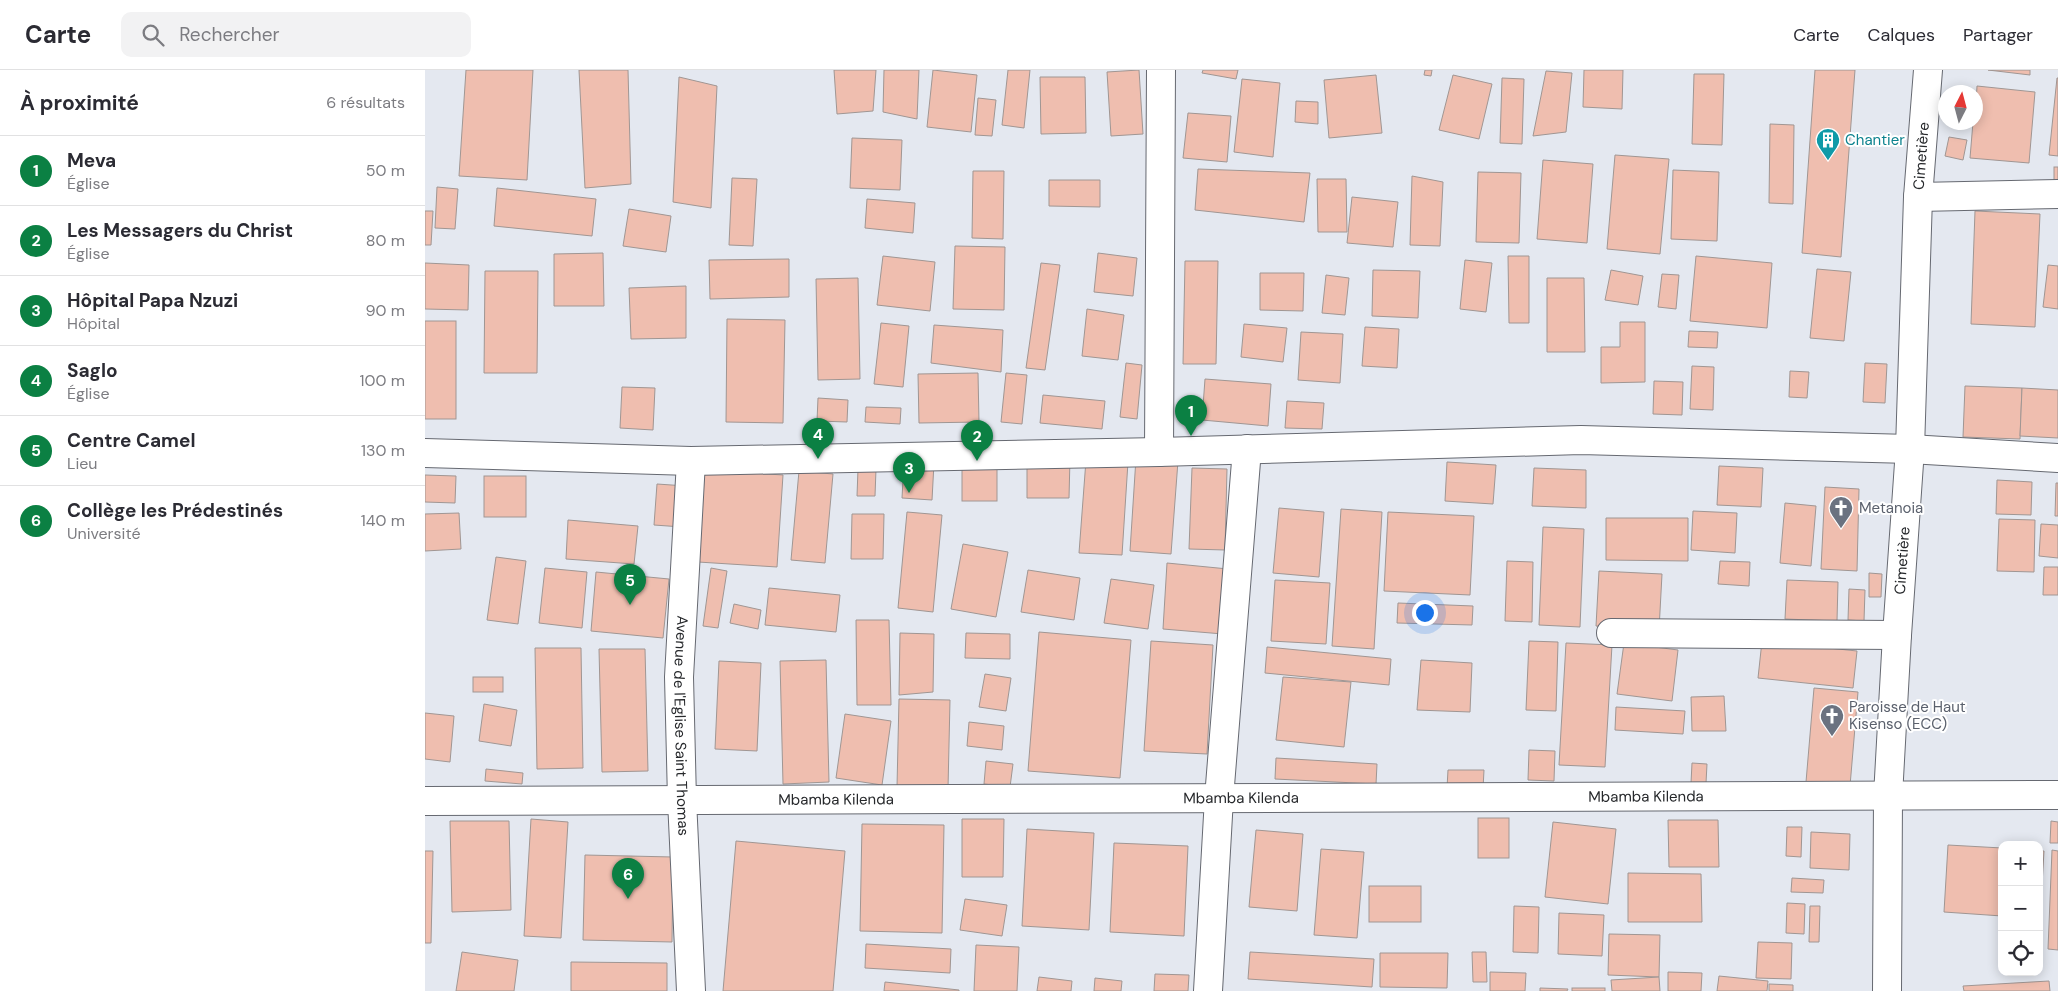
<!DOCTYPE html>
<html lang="fr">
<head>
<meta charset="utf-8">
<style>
  body { margin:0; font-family:"DM Sans",sans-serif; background:#f2f2f3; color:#2b2b33 }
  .controls { position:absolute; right:15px; bottom:15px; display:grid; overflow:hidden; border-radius:10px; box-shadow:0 2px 12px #0003 }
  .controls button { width:45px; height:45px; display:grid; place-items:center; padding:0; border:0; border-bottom:1px solid #e1e1e2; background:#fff; color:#2b2b33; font:25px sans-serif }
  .compass { position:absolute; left:1513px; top:15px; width:45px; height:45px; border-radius:50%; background:#fff; box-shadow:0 2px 12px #0003; rotate:6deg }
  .you { position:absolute; left:999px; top:542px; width:18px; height:18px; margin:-12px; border:4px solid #fff; border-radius:50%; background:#1a73e8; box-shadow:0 0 0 8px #1a73e833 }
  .badge { display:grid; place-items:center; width:32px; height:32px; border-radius:50%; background:#0b8043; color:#fff; font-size:16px; font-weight:700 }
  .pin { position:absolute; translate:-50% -41px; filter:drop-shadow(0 1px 2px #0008) }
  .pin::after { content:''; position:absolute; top:26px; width:18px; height:15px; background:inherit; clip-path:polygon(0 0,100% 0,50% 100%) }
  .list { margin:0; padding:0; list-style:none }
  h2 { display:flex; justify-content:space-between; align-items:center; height:65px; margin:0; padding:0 20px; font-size:21px }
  h2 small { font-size:16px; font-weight:400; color:#7c7c81 }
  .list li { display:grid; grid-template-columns:32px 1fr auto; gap:15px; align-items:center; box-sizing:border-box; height:70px; padding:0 20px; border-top:1px solid #e1e1e2 }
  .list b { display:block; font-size:19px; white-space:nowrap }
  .list p { margin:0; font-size:16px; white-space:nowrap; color:#7c7c81 }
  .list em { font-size:16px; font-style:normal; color:#7c7c81 }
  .icon { flex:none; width:28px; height:28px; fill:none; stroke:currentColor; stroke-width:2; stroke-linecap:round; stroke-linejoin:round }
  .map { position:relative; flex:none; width:1633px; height:921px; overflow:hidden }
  header { display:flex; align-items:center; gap:30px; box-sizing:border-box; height:70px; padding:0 25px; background:#fff; border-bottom:1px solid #e1e1e2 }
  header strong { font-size:24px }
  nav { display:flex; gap:28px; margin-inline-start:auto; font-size:18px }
  .search { width:350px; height:45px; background:#f2f2f3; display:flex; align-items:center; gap:12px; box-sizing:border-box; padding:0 18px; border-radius:10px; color:#7c7c81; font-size:19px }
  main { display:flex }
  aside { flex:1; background:#fff }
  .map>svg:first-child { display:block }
</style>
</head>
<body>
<header>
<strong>Carte</strong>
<div class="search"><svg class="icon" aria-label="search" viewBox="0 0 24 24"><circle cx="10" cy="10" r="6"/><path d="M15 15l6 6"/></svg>Rechercher</div>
<nav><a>Carte</a><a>Calques</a><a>Partager</a></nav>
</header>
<main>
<aside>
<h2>À proximité<small>6 résultats</small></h2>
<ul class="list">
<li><span class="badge">1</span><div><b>Meva</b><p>Église</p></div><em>50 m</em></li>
<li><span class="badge">2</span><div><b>Les Messagers du Christ</b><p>Église</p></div><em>80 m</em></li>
<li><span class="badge">3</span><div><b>Hôpital Papa Nzuzi</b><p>Hôpital</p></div><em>90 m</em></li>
<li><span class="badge">4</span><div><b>Saglo</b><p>Église</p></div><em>100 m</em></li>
<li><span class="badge">5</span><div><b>Centre Camel</b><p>Lieu</p></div><em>130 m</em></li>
<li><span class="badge">6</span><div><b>Collège les Prédestinés</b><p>Université</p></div><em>140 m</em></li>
</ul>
</aside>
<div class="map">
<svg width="1633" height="921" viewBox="0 0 1633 921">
  <rect width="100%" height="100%" fill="#e4e8f0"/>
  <g fill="#efbeaf" stroke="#a09693">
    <path d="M41 0H108L102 110 34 106Z"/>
    <path d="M154 0H203L206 114 160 118Z"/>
    <path d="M409 0H451L448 41 412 44Z"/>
    <path d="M459 0H494L492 49 458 42Z"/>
    <path d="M508 0 552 5 546 62 502 57Z"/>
    <path d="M583 0H605L599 58 577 55Z"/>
    <path d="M714 0 718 64 686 66 682 2Z"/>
    <path d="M778 0H813L811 9 777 3Z"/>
    <path d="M1000 0H1007L1006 6 999 5Z"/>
    <path d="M1159 0H1198L1197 39 1158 37Z"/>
    <path d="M1390 0H1430L1416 187 1377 183Z"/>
    <path d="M1563 0H1605V5Z"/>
    <path d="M1121 1 1147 3 1141 62 1108 66Z"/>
    <path d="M1269 4H1299L1297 75 1267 74Z"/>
    <path d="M951 5 957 63 904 68 899 10Z"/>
    <path d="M1028 5 1067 14 1054 69 1014 60Z"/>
    <path d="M254 7 292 16 286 138 248 132Z"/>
    <path d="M615 7H660L661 63 616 64Z"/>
    <path d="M1077 8 1099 9 1097 74 1075 73Z"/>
    <path d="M1632 8H1633V86L1624 85Z"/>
    <path d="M817 9 855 13 848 87 809 82Z"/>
    <path d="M1552 16 1610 22 1604 93 1545 88 1548 52H1550Z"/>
    <path d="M553 28 571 30 567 66 550 65Z"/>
    <path d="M871 31 893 32V54L870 52Z"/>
    <path d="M763 43 806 46 802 92 758 88Z"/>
    <path d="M1345 54 1369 55 1368 134 1344 133Z"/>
    <path d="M1524 67 1542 70 1538 90 1520 86Z"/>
    <path d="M427 68 477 70 475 120 425 118Z"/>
    <path d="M1190 85 1244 89 1235 184 1182 179Z"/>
    <path d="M1118 90 1168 94 1162 173 1112 169Z"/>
    <rect x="1629" y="97" width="4" height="14"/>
    <path d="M773 99 885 103 879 152 770 140Z"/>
    <path d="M1248 100 1294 102 1292 171 1246 169Z"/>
    <path d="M548 101H579L578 169 547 168Z"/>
    <path d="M1053 102 1096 103 1094 173 1051 172Z"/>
    <path d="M987 106 1018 112 1015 176 985 175Z"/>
    <path d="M307 108 332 109 328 176 304 175Z"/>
    <path d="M892 109H921L922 162H893Z"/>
    <path d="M624 110H675V137L624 136Z"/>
    <path d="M12 117 33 119 30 159 10 158Z"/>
    <path d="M72 118 171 129 167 166 69 156Z"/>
    <path d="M927 127 973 132 968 177 922 173Z"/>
    <path d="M442 129 490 133 488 163 440 158Z"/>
    <path d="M204 139 246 146 241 182 198 176Z"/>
    <path d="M0 141H8L6 175H0Z"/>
    <path d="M1550 141 1615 144 1610 257 1546 254Z"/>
    <path d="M530 176 580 177 579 240 528 239Z"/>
    <path d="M178 183 179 236H129V184Z"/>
    <path d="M673 183 712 188 708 226 669 222Z"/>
    <path d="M458 186 510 192 505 241 452 235Z"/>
    <path d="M1083 186H1104V253H1084Z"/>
    <path d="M1271 186 1347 193 1342 258 1265 251Z"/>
    <path d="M364 189V227L285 229 284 190Z"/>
    <path d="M1040 190 1067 193 1061 242 1035 239Z"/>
    <path d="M760 191H793L791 294H758Z"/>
    <path d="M0 193 44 195 43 240 0 239Z"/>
    <path d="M616 193 635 195 620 300 601 298Z"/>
    <path d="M1623 195 1633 196V239L1618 237Z"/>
    <path d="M1392 199 1426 202 1419 271 1385 268Z"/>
    <path d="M948 200 995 201 993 248 947 246Z"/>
    <path d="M1186 200 1218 206 1213 235 1180 230Z"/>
    <path d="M60 201H113L112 303H59Z"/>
    <path d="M835 203H879L878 241 835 240Z"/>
    <path d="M1237 204 1254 205 1251 239 1233 237Z"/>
    <path d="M901 205 924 208 920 245 897 243Z"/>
    <path d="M433 208 435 309 393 310 391 209Z"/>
    <path d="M1122 208H1159L1160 282H1122Z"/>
    <path d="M261 216V268L206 269 204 218Z"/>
    <path d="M662 239 699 245 693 290 657 286Z"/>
    <path d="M302 249 360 250 358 353 301 352Z"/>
    <rect x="0" y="251" width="31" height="98"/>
    <path d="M1195 252H1220V312L1176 313V277H1195Z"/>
    <path d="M456 253 484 256 478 317 449 314Z"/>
    <path d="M819 254 862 258 858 292 816 287Z"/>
    <path d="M509 255 578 260 576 302 506 293Z"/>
    <path d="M940 257 974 259 972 298 937 296Z"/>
    <path d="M1264 261 1293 262 1292 278 1263 277Z"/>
    <path d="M876 262 918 264 915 313 873 310Z"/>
    <path d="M701 293 717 295 712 349 695 347Z"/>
    <path d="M1440 293 1462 294 1460 333 1438 332Z"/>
    <path d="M1267 296 1289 297 1288 340 1265 339Z"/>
    <path d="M1365 301 1384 302 1382 328 1364 327Z"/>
    <path d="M553 303 554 352 494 353 493 304Z"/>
    <path d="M581 303 602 305 597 354 576 352Z"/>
    <path d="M780 309 846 314 843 356 777 350Z"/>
    <path d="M1229 311 1258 312 1257 345 1228 344Z"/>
    <path d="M1540 316 1597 318 1595 369 1538 367Z"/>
    <path d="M197 317 230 318 228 360 195 358Z"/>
    <path d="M1597 318 1633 320V368L1595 366Z"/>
    <path d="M618 325 680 331 677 359 615 353Z"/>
    <path d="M393 328 423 330 422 352 392 351Z"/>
    <path d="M862 331 899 333 897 359 860 358Z"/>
    <path d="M441 337 476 338 475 354 440 352Z"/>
    <path d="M602 387 645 388 644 428H602Z"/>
    <path d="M711 388 753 391 746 484 705 481Z"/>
    <path d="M661 390 703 392 697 485 654 483Z"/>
    <path d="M479 392 509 393 507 430 477 428Z"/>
    <path d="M1022 392 1071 395 1068 434 1020 431Z"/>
    <path d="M1294 396 1338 398 1336 437 1292 435Z"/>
    <rect x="537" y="398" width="35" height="33"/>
    <path d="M767 398 802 399 800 480 764 479Z"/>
    <path d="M1109 398 1161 400V438L1107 436Z"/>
    <path d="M433 399H451L450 426H432Z"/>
    <path d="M279 400 358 405 352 497 273 492Z"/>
    <path d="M374 401 408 404 400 493 366 490Z"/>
    <path d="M0 405 31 406 30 433 0 432Z"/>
    <rect x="59" y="406" width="42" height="41"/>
    <path d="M1572 410 1607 412 1606 445 1571 444Z"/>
    <path d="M1631 413H1633V446H1630Z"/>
    <path d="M232 414 261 416 257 457 229 455Z"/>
    <path d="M1400 417 1434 419 1432 501 1396 499Z"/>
    <path d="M1360 433 1391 436 1386 496 1355 493Z"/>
    <path d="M854 438 899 442 894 507 848 503Z"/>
    <path d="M916 439 957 442 949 579 907 576Z"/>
    <path d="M1268 441 1312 443 1310 483 1266 480Z"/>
    <path d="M482 442 517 445 508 542 473 538Z"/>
    <path d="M963 442 1049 446 1045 525 959 521Z"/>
    <path d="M34 443 36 479 0 481V444Z"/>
    <path d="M427 444H459L458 489H426Z"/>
    <path d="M1181 448H1263V491L1181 490Z"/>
    <path d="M1574 449 1610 450 1609 502 1572 501Z"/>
    <path d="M143 450 213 456 209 494 141 489Z"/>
    <path d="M1616 454 1633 455V488L1614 486Z"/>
    <path d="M1118 457 1159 459 1155 557 1114 555Z"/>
    <path d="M538 474 583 482 571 547 526 539Z"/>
    <path d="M71 487 101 491 93 554 62 550Z"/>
    <path d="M1082 491 1108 492 1107 552 1080 551Z"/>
    <path d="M1295 491 1325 492 1324 516 1293 514Z"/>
    <path d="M742 493 803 499 798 564 738 559Z"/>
    <path d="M1619 497H1633V525H1618Z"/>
    <path d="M120 498 162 502 157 558 114 553Z"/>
    <path d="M286 498 302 501 293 558 278 556Z"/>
    <path d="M603 500 655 508 649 550 596 542Z"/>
    <path d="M1174 501 1237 504 1234 560 1171 556Z"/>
    <path d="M171 502 244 509 238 568 166 561Z"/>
    <path d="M1444 503 1457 504 1456 527H1444Z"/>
    <path d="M686 509 729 515 723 559 679 553Z"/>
    <path d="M850 510 905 513 901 574 846 571Z"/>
    <path d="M1362 510 1413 512 1412 551 1360 549Z"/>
    <path d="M344 518 415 525 411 562 340 555Z"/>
    <path d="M1424 519 1440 520 1439 551 1423 550Z"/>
    <path d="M973 533 1048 536 1047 555 972 553Z"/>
    <path d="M309 534 336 540 333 559 305 553Z"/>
    <path d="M431 550H464L466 635H432Z"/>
    <path d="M614 562 706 570 695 708 603 701Z"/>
    <path d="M475 563 509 564 508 622 474 625Z"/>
    <path d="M541 563 585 564V589L540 588Z"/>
    <path d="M726 571 788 575 782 684 719 681Z"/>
    <path d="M1104 571 1133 572 1131 641 1101 640Z"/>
    <path d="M1337 571 1432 581 1428 618 1333 608Z"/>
    <path d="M1141 573 1187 575 1180 697 1134 695Z"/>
    <path d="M1199 573 1253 580 1247 631 1192 624Z"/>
    <path d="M842 577 966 589 964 615 840 603Z"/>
    <path d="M110 578H156L158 698 112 699Z"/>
    <path d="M174 579H220L223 701 177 702Z"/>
    <path d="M401 590 404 712 358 714 355 591Z"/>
    <path d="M996 590 1047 593 1045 642 992 640Z"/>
    <path d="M294 591 336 593 332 681 290 679Z"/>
    <path d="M560 604 586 608 581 641 554 637Z"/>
    <rect x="48" y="607" width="30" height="15"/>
    <path d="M858 607 926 612 919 677 851 670Z"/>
    <path d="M1389 618 1433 622 1425 716 1381 712Z"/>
    <path d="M1299 626 1301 661H1267L1266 627Z"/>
    <path d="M474 629 525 630 523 719 472 717Z"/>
    <path d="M59 634 92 640 86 676 54 671Z"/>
    <path d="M1191 637 1260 641 1258 664 1190 660Z"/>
    <path d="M0 643 29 646 25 692 0 689Z"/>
    <path d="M420 644 466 651 457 715 411 708Z"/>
    <path d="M544 652 579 656 577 680 542 676Z"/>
    <path d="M1104 680 1130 681 1129 711 1103 710Z"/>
    <path d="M851 688 952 694 951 714 850 709Z"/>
    <path d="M561 691 588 694 585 717 559 714Z"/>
    <path d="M1267 693 1282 694 1281 713H1266Z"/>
    <path d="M61 699 98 703 97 714 60 711Z"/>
    <path d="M1023 700H1059L1058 719 1022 718Z"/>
    <rect x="1053" y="748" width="31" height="40"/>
    <path d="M106 749 143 752 136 868 99 866Z"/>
    <path d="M537 749H579L578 807H537Z"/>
    <path d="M1243 750H1293L1294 797H1244Z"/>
    <path d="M25 751H84L86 840 27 842Z"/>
    <path d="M1626 751 1633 752V773H1625Z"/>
    <path d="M1128 752 1191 759 1183 834 1120 827Z"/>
    <path d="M437 754 519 755 517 863 435 861Z"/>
    <path d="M1362 757H1377L1376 787 1361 786Z"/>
    <path d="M602 759 669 763 664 860 597 856Z"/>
    <path d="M831 760 878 764 872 841 824 837Z"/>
    <path d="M1386 762 1425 764 1424 800 1385 798Z"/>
    <path d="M311 771 420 781 408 921H298Z"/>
    <path d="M689 773 763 776 759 866 685 862Z"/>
    <path d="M1523 775 1577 778V846L1519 842Z"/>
    <path d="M896 779 939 782 932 868 889 865Z"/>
    <path d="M1627 780 1633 781V880L1623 879Z"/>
    <path d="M0 781H8L6 873H0Z"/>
    <path d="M1614 781H1619L1615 848H1614Z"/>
    <path d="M160 785 248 787 247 872 158 870Z"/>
    <path d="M1203 803 1276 804 1277 852H1203Z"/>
    <path d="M1367 808 1399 810 1398 823 1366 822Z"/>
    <rect x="944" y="816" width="52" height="36"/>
    <path d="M540 829 582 835 577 866 535 860Z"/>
    <path d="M1362 833 1380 834 1379 864 1361 863Z"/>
    <path d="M1089 836 1114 837 1113 883 1088 882Z"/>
    <path d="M1385 836H1395L1394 872H1384Z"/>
    <path d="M1134 843 1179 845 1177 886 1133 884Z"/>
    <path d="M1184 864 1235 865 1234 907 1183 905Z"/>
    <path d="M1333 872 1367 873 1366 909 1331 908Z"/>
    <path d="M441 874 526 879 525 903 440 898Z"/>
    <path d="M551 875 594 877 592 921H549Z"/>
    <path d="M37 882 93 890 89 921H31Z"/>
    <path d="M825 882 949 889 947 917 823 909Z"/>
    <path d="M1047 882H1061L1062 912H1048Z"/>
    <path d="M955 883H1023L1022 918 955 917Z"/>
    <path d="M146 892 242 893V921H146Z"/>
    <path d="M1065 902 1101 903 1100 921H1065Z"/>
    <path d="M1243 902 1277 903 1276 921H1243Z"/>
    <path d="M730 904 764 905 763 921H729Z"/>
    <path d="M1294 906 1343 911 1342 921H1292Z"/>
    <path d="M614 907 647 911 646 921H612Z"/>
    <path d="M1234 907 1235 921H1187L1186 910Z"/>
    <path d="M670 908 697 911 696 921H669Z"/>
    <path d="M1624 911 1625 921H1539L1538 916Z"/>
    <path d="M460 912 534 920V921H459Z"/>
    <path d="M1344 914 1368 915V921H1344Z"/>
    <path d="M1115 918 1143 919 1142 921H1115Z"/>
    <rect x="1147" y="918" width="33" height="3"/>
  </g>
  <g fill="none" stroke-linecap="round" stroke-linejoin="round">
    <g stroke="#666971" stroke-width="30">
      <g id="minor">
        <path d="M1493 127 1633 124"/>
        <path d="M734 382 736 0"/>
        <path d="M0 383 266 391 734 382 1156 370 1485 379 1633 388"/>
        <path id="s1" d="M266 391 254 607 257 730 266 921"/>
        <path d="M1186 563 1472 565"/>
        <path id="s2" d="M0 731 1633 725"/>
        <path d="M783 921 794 728 822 379"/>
        <path id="s3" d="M1462 921 1463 726 1472 565 1485 379 1493 127 1503 0"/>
      </g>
    </g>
    <use href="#minor" stroke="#fff" stroke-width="28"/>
  </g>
  <defs>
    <g id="building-pin" transform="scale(1.25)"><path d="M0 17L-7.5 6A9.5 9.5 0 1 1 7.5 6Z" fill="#0f9aa8" stroke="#fff"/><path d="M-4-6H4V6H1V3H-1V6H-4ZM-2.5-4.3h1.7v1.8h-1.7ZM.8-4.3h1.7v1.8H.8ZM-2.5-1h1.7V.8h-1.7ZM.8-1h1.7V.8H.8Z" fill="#fff"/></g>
    <g id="church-pin" transform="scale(1.25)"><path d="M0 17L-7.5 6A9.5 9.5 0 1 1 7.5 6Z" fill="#6b7280" stroke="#fff"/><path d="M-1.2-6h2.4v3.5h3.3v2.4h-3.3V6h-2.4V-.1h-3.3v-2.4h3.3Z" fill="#fff"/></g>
  </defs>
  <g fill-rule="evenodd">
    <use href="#building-pin" x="1403" y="70"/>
    <use href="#church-pin" x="1416" y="438"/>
    <use href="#church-pin" x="1407" y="646"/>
  </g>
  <g text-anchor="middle" stroke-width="4" stroke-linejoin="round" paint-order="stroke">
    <g font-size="15" fill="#0d838f" stroke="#fff" text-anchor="start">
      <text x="1420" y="75">Chantier</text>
    </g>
    <g font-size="15" fill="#26282b" stroke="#fff">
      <text dy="5" stroke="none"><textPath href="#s3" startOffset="836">Cimetière</textPath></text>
      <text dy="5" stroke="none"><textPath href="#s3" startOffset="431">Cimetière</textPath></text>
      <text dy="5" stroke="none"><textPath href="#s1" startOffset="265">Avenue de l'Eglise Saint Thomas</textPath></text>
      <text dy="5" stroke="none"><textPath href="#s2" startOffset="1221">Mbamba Kilenda</textPath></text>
      <text dy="5" stroke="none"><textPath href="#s2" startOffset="816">Mbamba Kilenda</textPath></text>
      <text dy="5" stroke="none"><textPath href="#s2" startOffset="411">Mbamba Kilenda</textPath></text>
    </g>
    <g font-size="15" fill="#5b616d" stroke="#fff" text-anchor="start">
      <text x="1434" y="443">Metanoia</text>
      <text x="1424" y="642">Paroisse de Haut<tspan x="1424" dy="17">Kisenso (ECC)</tspan></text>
    </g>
  </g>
</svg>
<div class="controls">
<button>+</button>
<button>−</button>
<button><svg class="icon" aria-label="locate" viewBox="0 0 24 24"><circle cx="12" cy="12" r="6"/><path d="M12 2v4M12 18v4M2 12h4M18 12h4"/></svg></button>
</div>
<svg class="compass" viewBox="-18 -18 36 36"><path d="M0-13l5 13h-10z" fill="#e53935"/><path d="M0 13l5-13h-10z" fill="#7c7c81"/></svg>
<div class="you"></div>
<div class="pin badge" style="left:766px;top:366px">1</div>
<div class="pin badge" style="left:552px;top:391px">2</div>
<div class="pin badge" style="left:484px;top:423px">3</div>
<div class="pin badge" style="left:393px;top:389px">4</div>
<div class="pin badge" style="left:205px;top:535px">5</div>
<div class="pin badge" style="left:203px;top:829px">6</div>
</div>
</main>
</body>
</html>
